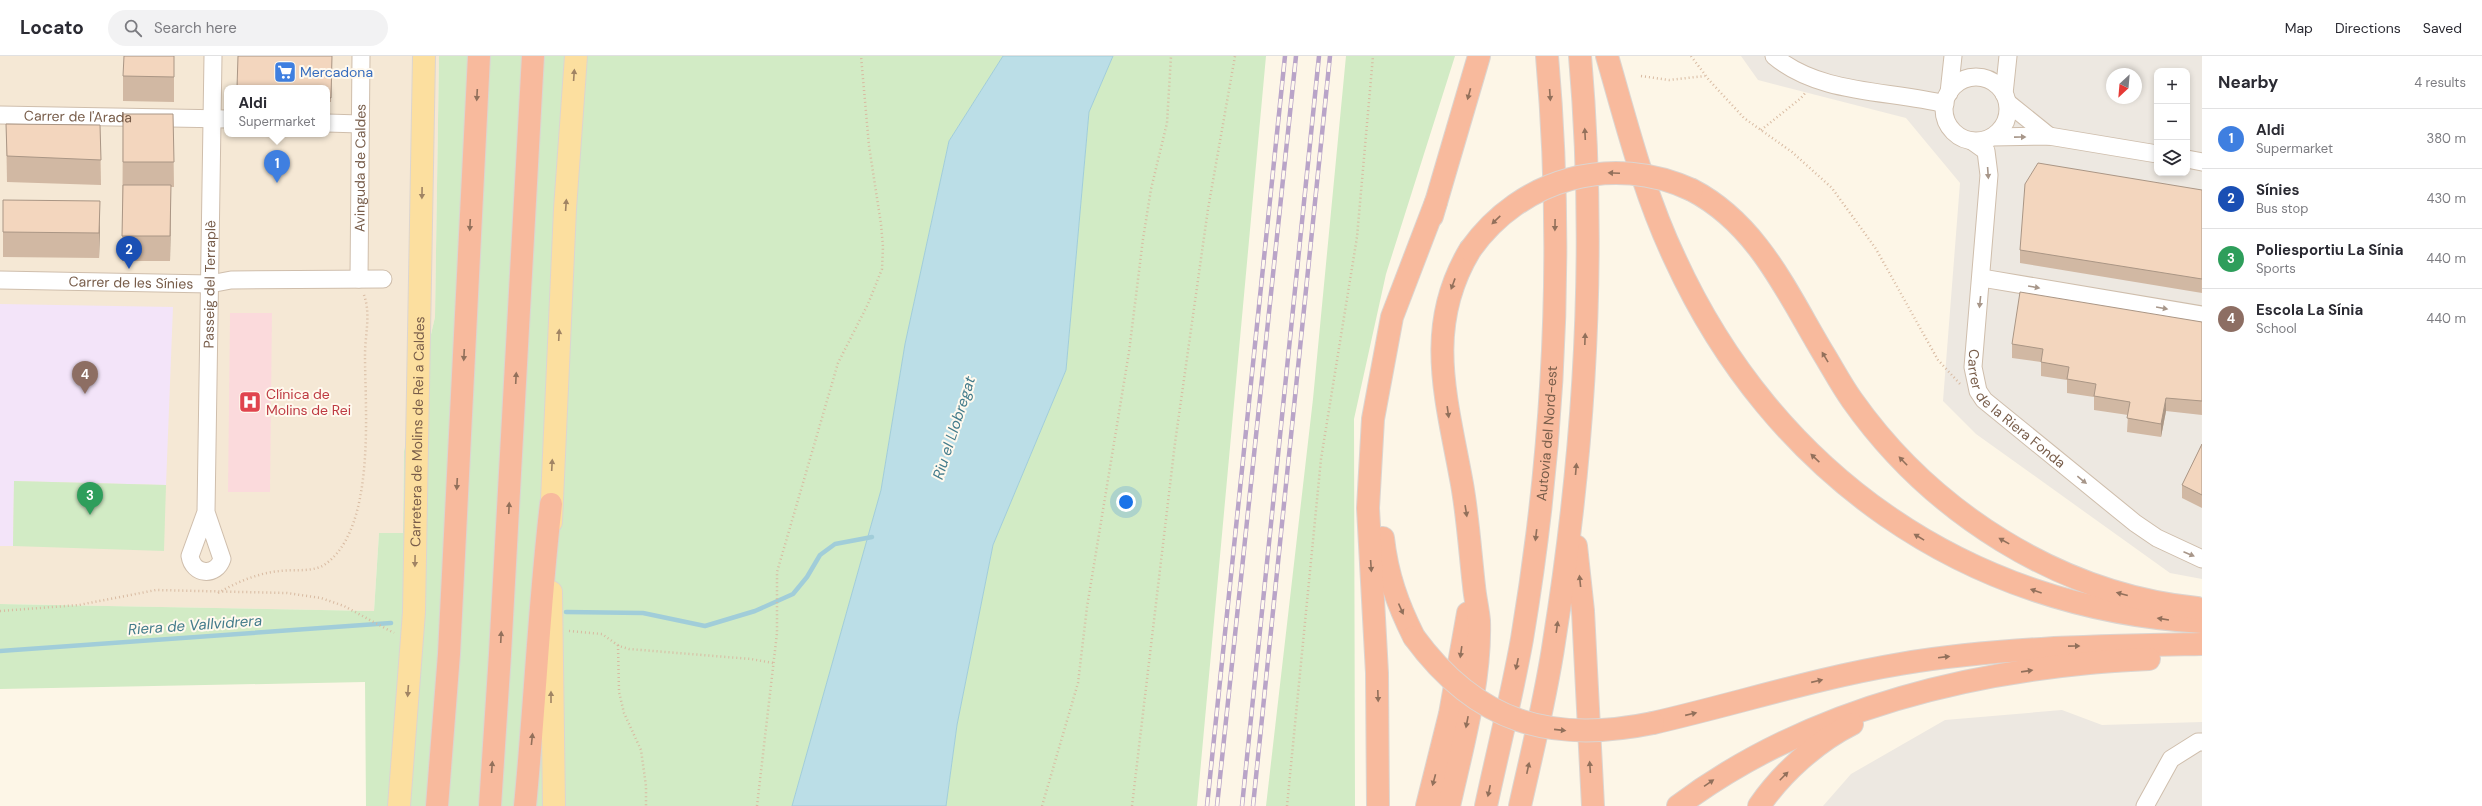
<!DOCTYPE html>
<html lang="en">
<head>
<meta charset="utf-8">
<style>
  body { margin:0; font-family:"DM Sans",sans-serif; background:#f2f2f3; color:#2b2b33 }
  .controls { position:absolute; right:12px; top:12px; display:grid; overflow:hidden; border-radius:8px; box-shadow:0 2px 6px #0003 }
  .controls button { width:36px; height:36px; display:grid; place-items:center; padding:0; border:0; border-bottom:1px solid #e1e1e2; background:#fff; color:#2b2b33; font:20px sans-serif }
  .compass { position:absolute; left:2106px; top:12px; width:36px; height:36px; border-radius:50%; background:#fff; box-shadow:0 2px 6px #0003; rotate:206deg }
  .you { position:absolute; left:1126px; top:446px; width:14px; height:14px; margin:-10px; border:3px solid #fff; border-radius:50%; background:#1a73e8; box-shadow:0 0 0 6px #1a73e833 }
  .badge { display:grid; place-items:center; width:26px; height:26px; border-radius:50%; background:#804d3e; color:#fff; font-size:13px; font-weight:700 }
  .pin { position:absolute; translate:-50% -33px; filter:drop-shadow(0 1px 2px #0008) }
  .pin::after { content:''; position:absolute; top:21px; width:14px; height:12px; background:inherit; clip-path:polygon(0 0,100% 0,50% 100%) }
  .popup { position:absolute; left:224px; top:29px; width:106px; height:52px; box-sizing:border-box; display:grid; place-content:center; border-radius:8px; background:#fff; filter:drop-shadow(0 1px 3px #0005); font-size:13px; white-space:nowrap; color:#7c7c81 }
  .popup b { font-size:15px; color:#2b2b33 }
  .popup::after { content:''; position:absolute; left:50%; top:100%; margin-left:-8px; border:8px solid transparent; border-top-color:#fff }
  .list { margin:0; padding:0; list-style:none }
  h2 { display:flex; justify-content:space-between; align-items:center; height:52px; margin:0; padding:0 16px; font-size:17px }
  h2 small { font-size:13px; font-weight:400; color:#7c7c81 }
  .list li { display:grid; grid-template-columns:26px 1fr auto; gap:12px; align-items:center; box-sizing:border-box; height:60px; padding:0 16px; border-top:1px solid #e1e1e2 }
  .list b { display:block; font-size:15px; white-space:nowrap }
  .list p { margin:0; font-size:13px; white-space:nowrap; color:#7c7c81 }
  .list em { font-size:13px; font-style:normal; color:#7c7c81 }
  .icon { flex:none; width:22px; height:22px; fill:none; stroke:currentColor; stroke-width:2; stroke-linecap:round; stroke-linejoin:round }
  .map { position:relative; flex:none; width:2202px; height:750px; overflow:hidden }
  header { display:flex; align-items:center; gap:24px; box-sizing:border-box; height:56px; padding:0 20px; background:#fff; border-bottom:1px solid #e1e1e2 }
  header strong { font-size:19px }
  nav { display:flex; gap:22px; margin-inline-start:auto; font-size:14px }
  .search { width:280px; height:36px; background:#f2f2f3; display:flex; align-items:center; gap:10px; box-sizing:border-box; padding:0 14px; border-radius:22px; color:#7c7c81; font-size:15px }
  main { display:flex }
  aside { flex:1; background:#fff }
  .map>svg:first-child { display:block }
</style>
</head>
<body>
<header>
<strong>Locato</strong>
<div class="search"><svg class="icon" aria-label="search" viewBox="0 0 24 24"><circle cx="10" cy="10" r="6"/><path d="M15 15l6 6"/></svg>Search here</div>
<nav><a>Map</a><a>Directions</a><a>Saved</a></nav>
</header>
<main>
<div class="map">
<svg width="2202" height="750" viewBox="0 0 2202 750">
  <rect width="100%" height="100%" fill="#fdf6e7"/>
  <path fill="#f5e8d5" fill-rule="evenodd" d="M0 0H439L435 261 404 395 403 477H379L374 555 0 548ZM227 32H327V78H227Z"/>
  <g fill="#ede8e1" fill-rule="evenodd">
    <path d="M1741 0H2202V523L2170 517 1976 378 1943 345 1960 127 1906 62 1758 24ZM2157 15H2187V117H2157ZM2112 18H2136V42H2112Z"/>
    <path d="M2062 654 2102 669 2202 666V750H1823L1851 718 1945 664Z"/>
  </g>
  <path fill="#f3e4f9" d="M0 248 173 251 166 429 14 425 13 490H0Z"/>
  <path fill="#fbdadc" d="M230 257H272L270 436H228Z"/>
  <g fill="#d2ebc5">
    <path d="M439 0H1003L949 85 905 288 881 434 792 750H366L365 626 0 633V548L374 555 379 477H403L404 395 435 261Z"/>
    <path d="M1113 0H1266L1197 750H946L957 669 993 489 1066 314 1089 56Z"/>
    <path d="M1346 0H1455L1386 218 1354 363 1355 750H1266L1313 343Z"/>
    <path d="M14 425 166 429 164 495 13 490Z"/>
  </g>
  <path fill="#bbdee7" stroke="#a1cdd9" d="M1003 0H1113L1089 56 1066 314 993 489 957 669 946 750H792L881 434 905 288 949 85Z"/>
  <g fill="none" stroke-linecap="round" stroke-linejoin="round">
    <g stroke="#a1cdd9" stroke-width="4.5">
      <path d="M566 556 643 557 705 570 755 555 793 538 807 521 820 499 835 488 872 481"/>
      <path d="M0 595 391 567"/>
    </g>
    <g stroke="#cfbeac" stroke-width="19">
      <g id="minor">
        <path d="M1774 0C1820 39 1890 34 1945 48"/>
        <circle cx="1976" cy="53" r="32"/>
        <path d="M1949 37 1953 0"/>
        <path d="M2004 38 2008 0"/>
        <path d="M2008 47 2049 80"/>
        <path id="s1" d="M0 59 227 63"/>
        <path d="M327 67 360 68"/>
        <path d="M1992 81 2049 80 2157 98"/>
        <path id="s2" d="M1972 85 1986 95 1989 119 1973 311 1978 335 1984 344 2135 467 2157 482 2202 503"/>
        <path d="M2187 103 2202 106"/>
        <path d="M1982 222 2202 259"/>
        <path id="s3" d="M359 223 361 0"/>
        <path id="s4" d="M0 224 210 228 231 224 383 223"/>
        <path id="s5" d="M206 456 222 503C216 521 193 519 190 500L206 456 213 0"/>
        <path d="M2145 750 2171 703 2198 686H2202"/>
      </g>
    </g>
    <g stroke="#dcd5d0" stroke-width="24">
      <g id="major">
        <path d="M551 466 565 153 576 0"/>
        <path d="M551 536 554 750"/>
        <path id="s6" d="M399 750 414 556 424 0"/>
      </g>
    </g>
    <g stroke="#dcd5d0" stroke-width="24">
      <g id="highway">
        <path d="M1607 0C1627 69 1644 138 1675 203 1773 417 1966 553 2202 566"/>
        <path d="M1692 134C1759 169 1788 239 1825 300 1834 315 1842 330 1852 344 1931 456 2059 538 2197 552"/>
        <path d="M1432 160 1479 0"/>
        <path d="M1383 482C1387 519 1398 549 1414 581"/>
        <path d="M1576 490 1583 555 1593 750"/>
        <path d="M1653 667C1736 648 1816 622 1900 608 2000 591 2101 590 2202 588"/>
        <path d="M437 750 449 598 479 0"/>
        <path d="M490 750 500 598 533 0"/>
        <path d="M525 750C535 649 539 548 551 448"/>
        <path d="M1378 750 1377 617 1368 452 1373 363 1392 261 1436 146"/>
        <path d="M1427 750 1450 658 1468 557"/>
        <path d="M1449 750C1462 692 1481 625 1479 565 1478 553 1475 542 1474 530 1470 495 1468 462 1462 428 1447 344 1423 272 1470 194"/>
        <path id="s7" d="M1486 750C1498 694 1512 639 1522 583 1554 392 1564 193 1547 0"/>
        <path d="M1520 750C1532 696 1546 641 1554 586 1585 393 1597 196 1580 0"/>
        <path d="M1678 750C1797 661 1942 621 2089 607 2109 605 2129 604 2149 603"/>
        <path d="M1759 750C1782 717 1816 686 1852 668"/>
      </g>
    </g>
    <g stroke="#d8baa1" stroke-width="2.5" stroke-dasharray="1 3" stroke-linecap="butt">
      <path d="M1691 0 1709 24 1744 62 1792 96 1832 132 1876 193 1938 304 1961 329"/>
      <path d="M1641 20 1669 24 1705 20"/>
      <path d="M1761 74 1801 42 1806 36"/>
      <path d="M218 537C237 526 258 517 280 515 296 513 314 517 327 507 376 469 365 354 365 299 365 278 371 259 364 239"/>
      <path d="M0 555 79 549 156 534 287 537 321 542 344 550 394 577"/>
      <path d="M569 575 602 578 619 590 629 593 751 603 773 607"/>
      <path d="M618 589 619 636 624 657 641 694 646 730V750"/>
      <path d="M757 750 777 577V516L838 307 868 248 882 213 883 191 881 168 869 90 861 0"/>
      <path d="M1042 750 1078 627 1087 551 1129 296 1143 183 1151 133 1167 67 1171 0"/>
      <path d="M1132 750 1175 387 1208 153 1235 0"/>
      <path d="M1287 750 1321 403 1357 181 1373 0"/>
    </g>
    <use href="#minor" stroke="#fff" stroke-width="17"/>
    <use href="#major" stroke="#fcdf9f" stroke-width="22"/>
    <use href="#highway" stroke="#f8ba9d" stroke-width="22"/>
    <g stroke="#b9a4c8" stroke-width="4.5">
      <g id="rail">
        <path d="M1207 750 1285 0"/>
        <path d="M1217 750 1296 0"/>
        <path d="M1242 750 1319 0"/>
        <path d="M1253 750 1330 0"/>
      </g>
    </g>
    <use href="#rail" stroke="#fff9ee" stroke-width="3" stroke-dasharray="9" stroke-linecap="butt"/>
    <g stroke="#dcd5d0" stroke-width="24" stroke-linecap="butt">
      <g id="highway-bridge">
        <path d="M1470 194C1521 122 1612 97 1692 134"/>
        <path d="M1414 581C1477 667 1551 688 1653 667"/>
      </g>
    </g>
    <use href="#highway-bridge" stroke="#f8ba9d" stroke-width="22"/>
  </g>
  <g fill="#d1b8a3">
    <path d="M174 0V46L123 45V20Z"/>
    <path d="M332 0 331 46H327V32Z"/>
    <path d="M123 58H173L174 131H171L170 205H122Z"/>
    <path d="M6 68 100 69 101 129 7 126Z"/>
    <path d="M2202 134V237L2020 207V194Z"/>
    <path d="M3 144 100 170 99 202 3 201Z"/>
    <path d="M2202 266V359L2166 355 2161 381 2127 376 2128 359 2094 354V341L2067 337V324L2041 320V306L2012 302V288Z"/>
    <path d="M2202 388V452L2182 442V429Z"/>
  </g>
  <g fill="#aa9685">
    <path d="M171 129V154L170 205V180Z"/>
    <path d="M100 145V170L99 202V177Z"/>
    <path d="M2166 342V355L2161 381V368Z"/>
  </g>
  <g fill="#f3d6be" stroke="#aa9685">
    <path d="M124 0H174V21L123 20Z"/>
    <path d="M238 0H332L331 42 327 41V32H237Z"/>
    <path d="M123 58H173L174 106H123Z"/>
    <path d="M6 68 100 69 101 104 7 100Z"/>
    <path d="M2038 107 2202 134V223L2020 194 2025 128Z"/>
    <path d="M123 129H171L170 180H122Z"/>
    <path d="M3 144 100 145 99 177 3 176Z"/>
    <path d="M2020 236 2202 266V345L2166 342 2161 368 2127 362 2130 346 2094 340 2096 328 2067 323 2069 311 2041 306 2043 293 2012 288Z"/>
    <path d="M2202 388V439L2182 429Z"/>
  </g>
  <defs><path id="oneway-solid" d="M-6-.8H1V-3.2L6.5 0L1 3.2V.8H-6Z"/></defs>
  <g fill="#a08464">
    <use href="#oneway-solid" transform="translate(574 19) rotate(-86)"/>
    <use href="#oneway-solid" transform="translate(422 137) rotate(91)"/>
    <use href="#oneway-solid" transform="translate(566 149) rotate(-86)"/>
    <use href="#oneway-solid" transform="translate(559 279) rotate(-87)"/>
    <use href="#oneway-solid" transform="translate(552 409) rotate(-87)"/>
    <use href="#oneway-solid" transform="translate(415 505) rotate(91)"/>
    <use href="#oneway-solid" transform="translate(408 635) rotate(94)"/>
    <use href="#oneway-solid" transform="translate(551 641) rotate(-90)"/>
  </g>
  <g fill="#92705b">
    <use href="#oneway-solid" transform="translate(1469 38) rotate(105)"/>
    <use href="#oneway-solid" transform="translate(477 39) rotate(93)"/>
    <use href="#oneway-solid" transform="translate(1550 39) rotate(86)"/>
    <use href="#oneway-solid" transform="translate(1585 78) rotate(-93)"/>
    <use href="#oneway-solid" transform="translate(1614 117) rotate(-177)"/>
    <use href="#oneway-solid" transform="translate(1496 164) rotate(136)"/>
    <use href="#oneway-solid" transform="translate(470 169) rotate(93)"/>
    <use href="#oneway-solid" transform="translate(1555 169) rotate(91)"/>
    <use href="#oneway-solid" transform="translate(1453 228) rotate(110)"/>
    <use href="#oneway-solid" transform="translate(1585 283) rotate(-88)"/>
    <use href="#oneway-solid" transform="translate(464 299) rotate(93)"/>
    <use href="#oneway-solid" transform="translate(1825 301) rotate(-121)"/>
    <use href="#oneway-solid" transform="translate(516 322) rotate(-87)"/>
    <use href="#oneway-solid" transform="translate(1448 356) rotate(82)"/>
    <use href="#oneway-solid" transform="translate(1815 402) rotate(-137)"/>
    <use href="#oneway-solid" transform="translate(1903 405) rotate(-134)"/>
    <use href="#oneway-solid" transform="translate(1576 413) rotate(-85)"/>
    <use href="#oneway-solid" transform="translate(457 428) rotate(93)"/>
    <use href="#oneway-solid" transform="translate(509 452) rotate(-87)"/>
    <use href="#oneway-solid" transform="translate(1466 455) rotate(81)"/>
    <use href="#oneway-solid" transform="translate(1536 479) rotate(97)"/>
    <use href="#oneway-solid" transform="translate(1919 481) rotate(-149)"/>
    <use href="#oneway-solid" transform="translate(2004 485) rotate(-151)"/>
    <use href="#oneway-solid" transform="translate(1371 510) rotate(86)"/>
    <use href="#oneway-solid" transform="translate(1580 525) rotate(-96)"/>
    <use href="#oneway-solid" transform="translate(2036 535) rotate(-161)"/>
    <use href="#oneway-solid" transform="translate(2122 538) rotate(-165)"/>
    <use href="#oneway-solid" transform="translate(1401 553) rotate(66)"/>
    <use href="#oneway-solid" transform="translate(2163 563) rotate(-171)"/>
    <use href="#oneway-solid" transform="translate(1557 571) rotate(-82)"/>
    <use href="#oneway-solid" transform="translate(501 581) rotate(-87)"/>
    <use href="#oneway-solid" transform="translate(2074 590) rotate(-1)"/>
    <use href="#oneway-solid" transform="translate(1461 596) rotate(98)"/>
    <use href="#oneway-solid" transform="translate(1944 601) rotate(-7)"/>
    <use href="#oneway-solid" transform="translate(1517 608) rotate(102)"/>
    <use href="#oneway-solid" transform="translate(2027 615) rotate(-8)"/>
    <use href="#oneway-solid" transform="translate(1817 625) rotate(-13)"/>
    <use href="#oneway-solid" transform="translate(1378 640) rotate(88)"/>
    <use href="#oneway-solid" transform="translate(1691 658) rotate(-13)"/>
    <use href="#oneway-solid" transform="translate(1467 666) rotate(101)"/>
    <use href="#oneway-solid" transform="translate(1560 674) rotate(6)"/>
    <use href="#oneway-solid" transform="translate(532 683) rotate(-84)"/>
    <use href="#oneway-solid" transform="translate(492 711) rotate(-86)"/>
    <use href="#oneway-solid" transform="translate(1590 711) rotate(-94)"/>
    <use href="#oneway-solid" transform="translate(1528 712) rotate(-78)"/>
    <use href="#oneway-solid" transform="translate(1784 720) rotate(-45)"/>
    <use href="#oneway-solid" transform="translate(1434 724) rotate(105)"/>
    <use href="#oneway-solid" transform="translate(1709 727) rotate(-34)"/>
    <use href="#oneway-solid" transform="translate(1489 735) rotate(102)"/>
  </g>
  <g fill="#a79689">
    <use href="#oneway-solid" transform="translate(2020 81) rotate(-1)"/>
    <use href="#oneway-solid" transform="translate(1988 117) rotate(86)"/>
    <use href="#oneway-solid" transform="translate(2034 231) rotate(10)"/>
    <use href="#oneway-solid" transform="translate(1980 246) rotate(96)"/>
    <use href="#oneway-solid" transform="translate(2162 252) rotate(10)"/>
    <use href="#oneway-solid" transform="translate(2082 424) rotate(39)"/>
    <use href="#oneway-solid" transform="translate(2189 498) rotate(23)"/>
  </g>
  <defs>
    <g id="supermarket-square" transform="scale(1.15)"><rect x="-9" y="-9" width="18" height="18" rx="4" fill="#3f7fe0" stroke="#fff9ee"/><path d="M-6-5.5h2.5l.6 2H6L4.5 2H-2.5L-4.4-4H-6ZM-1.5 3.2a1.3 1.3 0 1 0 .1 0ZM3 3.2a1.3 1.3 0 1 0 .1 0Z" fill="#fff"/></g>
    <g id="hospital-square" transform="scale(1.15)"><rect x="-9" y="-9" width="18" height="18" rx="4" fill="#e0444e" stroke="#fff9ee"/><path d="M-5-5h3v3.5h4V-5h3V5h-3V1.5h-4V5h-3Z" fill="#fff"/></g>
  </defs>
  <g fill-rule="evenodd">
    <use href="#supermarket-square" x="285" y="16"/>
    <use href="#hospital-square" x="250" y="346"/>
  </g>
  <g text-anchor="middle" stroke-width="4" stroke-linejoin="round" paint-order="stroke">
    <g font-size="14" fill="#366cbe" stroke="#fff9ee" text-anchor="start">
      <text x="300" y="21">Mercadona</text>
    </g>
    <g font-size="14" fill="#785d4a" stroke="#fff9ee">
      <text dy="5" stroke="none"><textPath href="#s1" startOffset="78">Carrer de l'Arada</textPath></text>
      <text dy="5" stroke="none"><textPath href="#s3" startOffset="111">Avinguda de Caldes</textPath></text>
      <text dy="5" stroke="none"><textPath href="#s4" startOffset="131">Carrer de les Sínies</textPath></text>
      <text dy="5" stroke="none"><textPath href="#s5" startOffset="370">Passeig del Terraplè</textPath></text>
      <text dy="5" stroke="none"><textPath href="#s2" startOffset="294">Carrer de la Riera Fonda</textPath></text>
      <text dy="5" stroke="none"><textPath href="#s6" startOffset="375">Carretera de Molins de Rei a Caldes</textPath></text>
      <text dy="5" stroke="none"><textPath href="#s7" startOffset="378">Autovia del Nord-est</textPath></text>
    </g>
    <g font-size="14" fill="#be3a42" stroke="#fff9ee" text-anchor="start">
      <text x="266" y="343">Clínica de<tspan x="266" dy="16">Molins de Rei</tspan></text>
    </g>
    <g font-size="15" font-style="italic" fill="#437b8b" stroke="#fff9ee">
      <text transform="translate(954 372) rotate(-72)" y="5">Riu el Llobregat</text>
      <text transform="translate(195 569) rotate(-4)" y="5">Riera de Vallvidrera</text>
    </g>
  </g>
</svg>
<div class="controls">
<button>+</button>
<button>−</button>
<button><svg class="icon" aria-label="layers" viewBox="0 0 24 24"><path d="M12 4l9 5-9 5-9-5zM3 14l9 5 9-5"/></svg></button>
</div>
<svg class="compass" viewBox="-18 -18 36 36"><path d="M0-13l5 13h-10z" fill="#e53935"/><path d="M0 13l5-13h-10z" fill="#7c7c81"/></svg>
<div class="you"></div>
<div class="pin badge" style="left:277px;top:127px;background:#3f7fe0">1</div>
<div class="popup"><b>Aldi</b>Supermarket</div>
<div class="pin badge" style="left:129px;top:213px;background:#1a4fb4">2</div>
<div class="pin badge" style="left:90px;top:459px;background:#2e9e5b">3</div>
<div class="pin badge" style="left:85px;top:338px;background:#8d6e63">4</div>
</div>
<aside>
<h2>Nearby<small>4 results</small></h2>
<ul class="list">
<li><span class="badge" style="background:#3f7fe0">1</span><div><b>Aldi</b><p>Supermarket</p></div><em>380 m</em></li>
<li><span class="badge" style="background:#1a4fb4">2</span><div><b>Sínies</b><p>Bus stop</p></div><em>430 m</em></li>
<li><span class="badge" style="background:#2e9e5b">3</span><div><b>Poliesportiu La Sínia</b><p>Sports</p></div><em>440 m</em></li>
<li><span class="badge" style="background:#8d6e63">4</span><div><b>Escola La Sínia</b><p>School</p></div><em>440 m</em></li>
</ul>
</aside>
</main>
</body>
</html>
